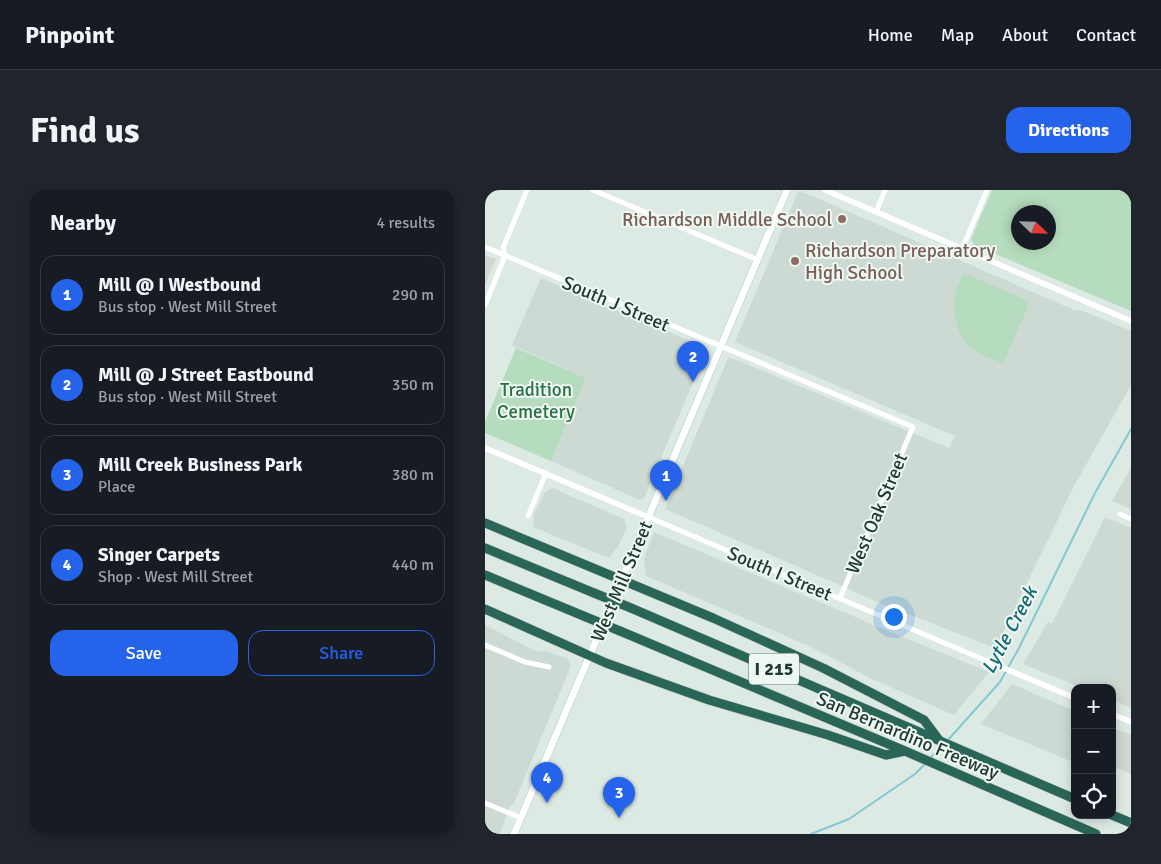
<!DOCTYPE html>
<html lang="en">
<head>
<meta charset="utf-8">
<style>
  body { margin:0; font-family:Signika,sans-serif; background:#20242c; color:#f1f3f6 }
  .controls { position:absolute; right:15px; bottom:15px; display:grid; overflow:hidden; border-radius:10px; box-shadow:0 2px 12px #0003 }
  .controls button { width:45px; height:45px; display:grid; place-items:center; padding:0; border:0; border-bottom:1px solid #363941; background:#171b24; color:#f1f3f6; font:25px sans-serif }
  .compass { position:absolute; left:526px; top:15px; width:45px; height:45px; border-radius:50%; background:#171b24; box-shadow:0 2px 12px #0003; rotate:113deg }
  .you { position:absolute; left:408px; top:426px; width:18px; height:18px; margin:-12px; border:4px solid #fff; border-radius:50%; background:#1a73e8; box-shadow:0 0 0 8px #1a73e833 }
  .badge { display:grid; place-items:center; width:32px; height:32px; border-radius:50%; background:#2563eb; color:#fff; font-size:16px; font-weight:700 }
  .pin { position:absolute; translate:-50% -41px; filter:drop-shadow(0 1px 2px #0008) }
  .pin::after { content:''; position:absolute; top:26px; width:18px; height:15px; background:inherit; clip-path:polygon(0 0,100% 0,50% 100%) }
  .list { margin:0; padding:0; list-style:none }
  h2 { display:flex; justify-content:space-between; align-items:center; height:65px; margin:0; padding:0 20px; font-size:21px }
  h2 small { font-size:16px; font-weight:400; color:#9ea1a6 }
  .list li { display:grid; grid-template-columns:32px 1fr auto; gap:15px; align-items:center; box-sizing:border-box; height:80px; margin:0 10px 10px; padding:0 10px; border:1px solid #363941; border-radius:15px }
  .list b { display:block; font-size:19px; white-space:nowrap }
  .list p { margin:0; font-size:16px; white-space:nowrap; color:#9ea1a6 }
  .list em { font-size:16px; font-style:normal; color:#9ea1a6 }
  .actions { display:flex; gap:10px; padding:15px 20px }
  .actions a { flex:1; padding:11px 0; border:1px solid #2563eb; border-radius:15px; text-align:center; font-size:18px; color:#2563eb }
  .actions .main { background:#2563eb; color:#fff }
  .icon { flex:none; width:28px; height:28px; fill:none; stroke:currentColor; stroke-width:2; stroke-linecap:round; stroke-linejoin:round }
  .map { position:relative; flex:none; width:646px; height:644px; overflow:hidden; border-radius:15px }
  header { display:flex; align-items:center; gap:30px; box-sizing:border-box; height:70px; padding:0 25px; background:#171b24; border-bottom:1px solid #363941 }
  header strong { font-size:24px }
  nav { display:flex; gap:28px; margin-inline-start:auto; font-size:18px }
  .intro { display:flex; align-items:center; justify-content:space-between; box-sizing:border-box; height:120px; padding:0 30px }
  h1 { margin:0; font-size:35px }
  .button { padding:12px 22px; border-radius:15px; background:#2563eb; color:#fff; font-size:18px; font-weight:700 }
  main { display:flex; gap:30px; padding:0 30px }
  aside { flex:1; background:#171b24; border-radius:15px; box-shadow:0 2px 12px #0003 }
  .map>svg:first-child { display:block }
</style>
</head>
<body>
<header>
<strong>Pinpoint</strong>
<nav><a>Home</a><a>Map</a><a>About</a><a>Contact</a></nav>
</header>
<div class="intro"><h1>Find us</h1><a class="button">Directions</a></div>
<main>
<aside>
<h2>Nearby<small>4 results</small></h2>
<ul class="list">
<li><span class="badge">1</span><div><b>Mill @ I Westbound</b><p>Bus stop · West Mill Street</p></div><em>290 m</em></li>
<li><span class="badge">2</span><div><b>Mill @ J Street Eastbound</b><p>Bus stop · West Mill Street</p></div><em>350 m</em></li>
<li><span class="badge">3</span><div><b>Mill Creek Business Park</b><p>Place</p></div><em>380 m</em></li>
<li><span class="badge">4</span><div><b>Singer Carpets</b><p>Shop · West Mill Street</p></div><em>440 m</em></li>
</ul>
<div class="actions"><a class="main">Save</a><a>Share</a></div>
</aside>
<div class="map">
<svg width="646" height="644" viewBox="0 0 646 644">
  <rect width="100%" height="100%" fill="#ddeae4"/>
  <g fill="#ccdad3">
    <path d="M316 1 589 120 598 121 646 141V195L589 296 511 457H507L385 409 350 393 180 319 243 168 249 169 464 258 470 246 250 152 313 2Z"/>
    <path d="M0 65 11 69 0 95Z"/>
    <path d="M56 88 217 156 220 164 159 308 155 310 66 271 101 188 27 155Z"/>
    <path d="M646 278V319L627 311Z"/>
    <path d="M68 298 139 329 142 337 134 355 124 368 48 337 49 324 60 302Z"/>
    <path d="M620 327 646 338V518L627 510V498H597L538 474 563 432 567 434Z"/>
    <path d="M169 342 408 443 504 482 469 525 387 489 322 455 161 386 159 368Z"/>
    <path d="M0 435 53 462 62 461 83 469 86 476 29 613 24 617 15 644H0Z"/>
    <path d="M527 494 590 521V573L496 534Z"/>
    <path d="M627 537 646 545V584L627 576Z"/>
  </g>
  <g fill="#b5dcbe" fill-rule="evenodd">
    <path d="M507 0H646V121L489 55 486 49ZM564 22V52H534V22Z"/>
    <path d="M478 83 542 110 543 117 518 173C510 170 501 168 493 163 474 153 466 125 470 105 471 98 475 90 478 83Z"/>
    <path d="M31 158 101 188 66 271 0 243V232Z"/>
  </g>
  <g fill="none" stroke-linecap="round" stroke-linejoin="round">
    <g stroke="#83c8d1" stroke-width="2">
      <path d="M462 551 515 492 534 458 610 303 646 239"/>
      <path d="M444 569 458 555"/>
      <path d="M326 644 364 629 430 584 441 573"/>
    </g>
    <g stroke="#b1cabf" stroke-width="8">
      <path id="secondary" d="M29 644 302 0"/>
    </g>
    <g stroke="#bcc4c1" stroke-width="10">
      <g id="motorway">
        <path d="M0 333 228 428 338 478 439 530 454 550"/>
        <path d="M0 358 109 403"/>
        <path d="M0 385 101 427"/>
        <path d="M146 418 590 609"/>
        <path d="M0 419 121 473 224 510 343 545 401 565 420 561"/>
        <path d="M135 441 420 561 611 644"/>
        <path d="M627 625 646 633"/>
      </g>
    </g>
    <g stroke="#fff" stroke-width="5">
      <path d="M108 0 273 70"/>
      <path d="M391 22 400 0"/>
      <path d="M0 57 428 237 355 408"/>
      <path d="M477 59 502 0"/>
      <path d="M0 115 20 66 18 58 42 0"/>
      <path d="M635 324 646 329"/>
      <path d="M43 326 61 283"/>
      <path d="M163 327 509 474"/>
      <path d="M0 455 40 472 64 477"/>
      <path d="M0 613 36 628"/>
    </g>
    <g stroke="#fff" stroke-width="5.5">
      <path d="M340 0 646 131"/>
      <path d="M0 258 163 327"/>
      <path d="M509 474 590 508"/>
      <path d="M627 524 646 532"/>
    </g>
    <use href="#secondary" stroke="#fff" stroke-width="7"/>
    <use href="#motorway" stroke="#2a6657" stroke-width="9"/>
    <g stroke="#bcc4c1" stroke-width="10" stroke-linecap="butt">
      <g id="motorway-bridge">
        <path d="M109 403 146 418"/>
        <path d="M101 427 135 441"/>
      </g>
    </g>
    <use href="#motorway-bridge" stroke="#2a6657" stroke-width="9"/>
  </g>
  <g fill="#8d6e63" stroke="#eef7f2" stroke-width="2">
    <circle cx="357" cy="29" r="5"/>
    <circle cx="310" cy="71" r="5"/>
  </g>
  <g text-anchor="middle" stroke-width="4" stroke-linejoin="round" paint-order="stroke">
    <rect fill="#eef7f2" stroke="#5d726b" stroke-width="1" x="264" y="463.5" width="50" height="31" rx="4"/>
    <g font-size="18" font-weight="bold" fill="#1f3931">
      <text x="289" y="485">I 215</text>
    </g>
    <g font-size="19" fill="#785e54" stroke="#eef7f2" text-anchor="end">
      <text x="347" y="36">Richardson Middle School</text>
      <text x="320" y="67" text-anchor="start">Richardson Preparatory<tspan x="320" dy="22">High School</tspan></text>
    </g>
    <g font-size="19" fill="#1f3931" stroke="#eef7f2">
      <text transform="translate(131 113) rotate(23)" y="7">South J Street</text>
      <text transform="translate(391 323) rotate(-67)" y="7">West Oak Street</text>
      <text transform="translate(295 383) rotate(23)" y="7">South I Street</text>
      <text transform="translate(136 391) rotate(-67)" y="7">West Mill Street</text>
      <text transform="translate(423 545) rotate(23)" y="7">San Bernardino Freeway</text>
    </g>
    <g font-size="19" fill="#287141" stroke="#eef7f2">
      <text x="51" y="206">Tradition<tspan x="51" dy="22">Cemetery</tspan></text>
    </g>
    <g font-size="20" font-style="italic" fill="#186a76" stroke="#eef7f2">
      <text transform="translate(524 440) rotate(-62)" y="7">Lytle Creek</text>
    </g>
  </g>
</svg>
<div class="controls">
<button>+</button>
<button>−</button>
<button><svg class="icon" aria-label="locate" viewBox="0 0 24 24"><circle cx="12" cy="12" r="6"/><path d="M12 2v4M12 18v4M2 12h4M18 12h4"/></svg></button>
</div>
<svg class="compass" viewBox="-18 -18 36 36"><path d="M0-13l5 13h-10z" fill="#e53935"/><path d="M0 13l5-13h-10z" fill="#9ea1a6"/></svg>
<div class="you"></div>
<div class="pin badge" style="left:181px;top:311px">1</div>
<div class="pin badge" style="left:208px;top:192px">2</div>
<div class="pin badge" style="left:134px;top:628px">3</div>
<div class="pin badge" style="left:62px;top:613px">4</div>
</div>
</main>
</body>
</html>
